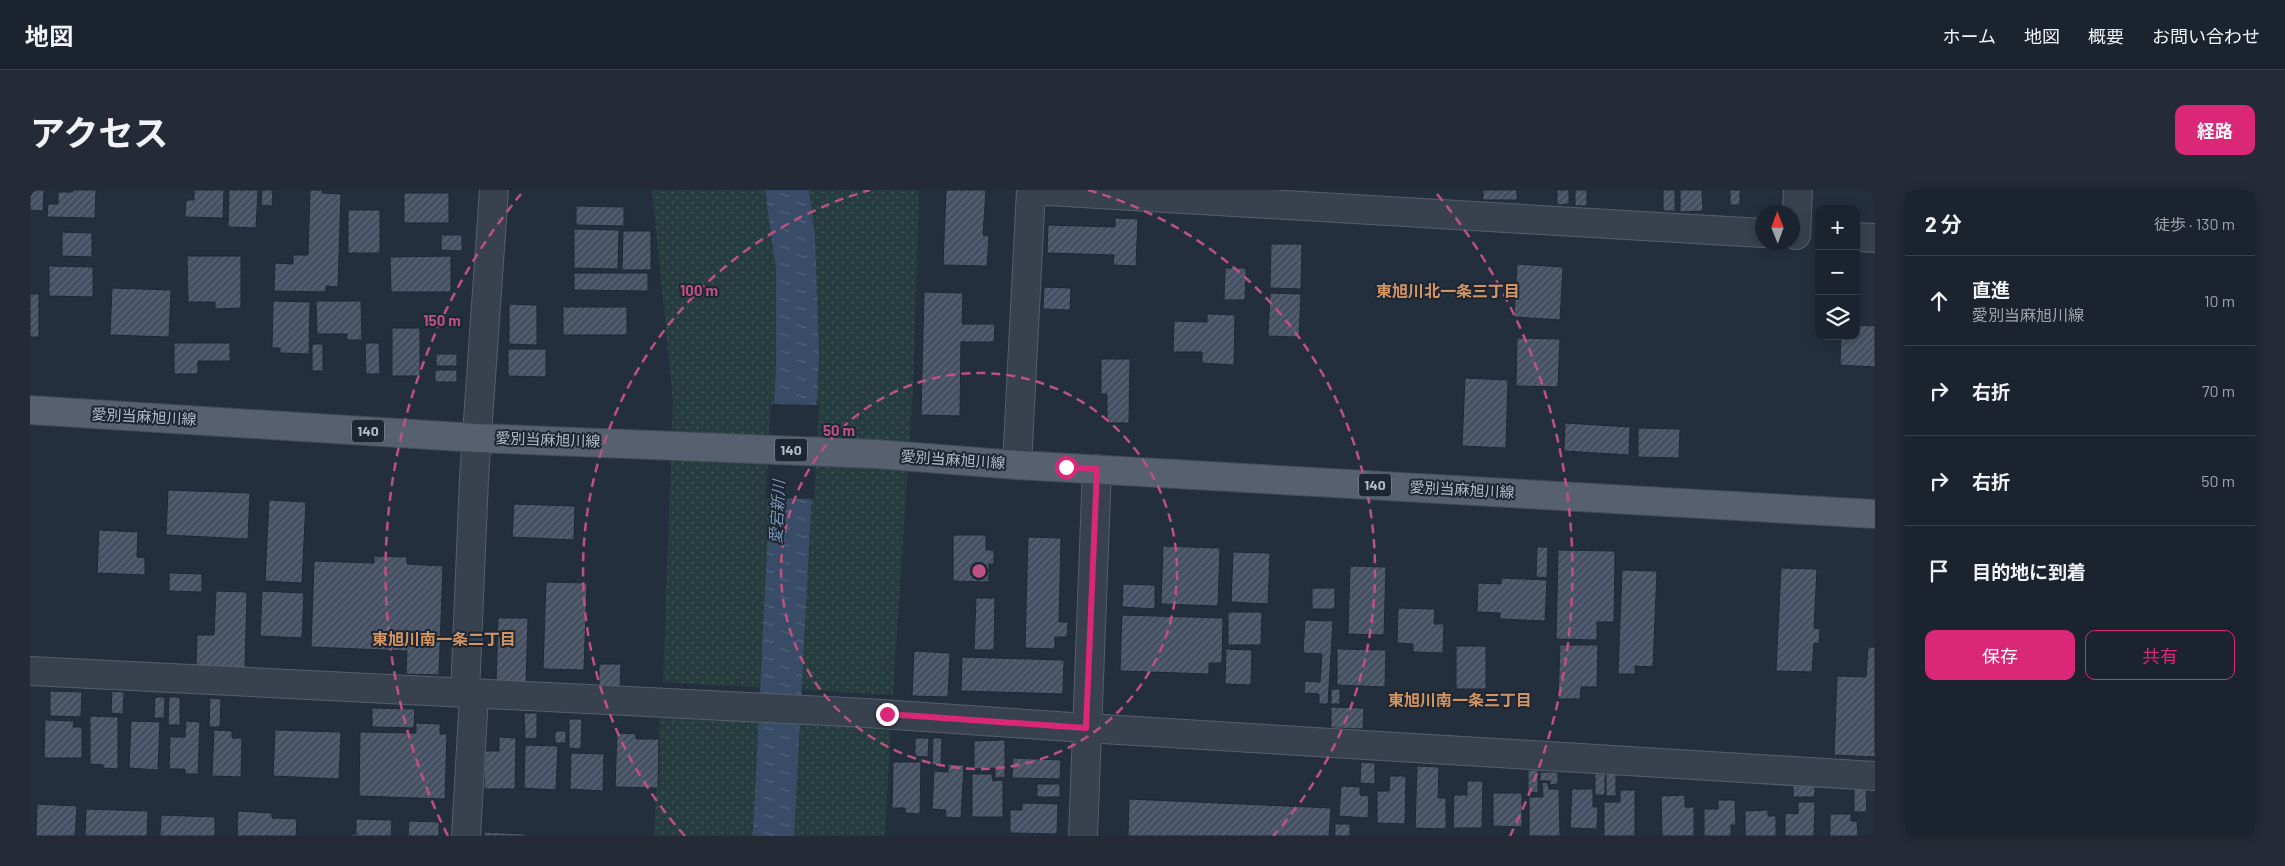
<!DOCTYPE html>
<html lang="ja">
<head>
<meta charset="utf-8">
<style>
  body { margin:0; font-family:Barlow,"Noto Sans JP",sans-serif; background:#242b36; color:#f1f3f6 }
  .controls { position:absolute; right:15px; top:15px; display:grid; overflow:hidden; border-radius:10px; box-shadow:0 2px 12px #0003 }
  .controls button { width:45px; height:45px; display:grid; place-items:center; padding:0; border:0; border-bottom:1px solid #39404a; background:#1b232e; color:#f1f3f6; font:25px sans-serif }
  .compass { position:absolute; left:1725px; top:15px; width:45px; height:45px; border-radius:50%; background:#1b232e; box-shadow:0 2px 12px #0003; rotate:359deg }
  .stop { position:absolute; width:15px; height:15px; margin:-11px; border:4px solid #db2777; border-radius:50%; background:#fff }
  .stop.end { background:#db2777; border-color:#fff; box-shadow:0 1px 5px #0008 }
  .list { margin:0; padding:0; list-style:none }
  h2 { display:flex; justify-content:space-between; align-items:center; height:65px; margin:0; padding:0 20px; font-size:21px }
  h2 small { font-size:16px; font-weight:400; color:#a0a4aa }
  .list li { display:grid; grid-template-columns:32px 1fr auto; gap:15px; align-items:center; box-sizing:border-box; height:90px; padding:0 20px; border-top:1px solid #39404a }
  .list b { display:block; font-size:19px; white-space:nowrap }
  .list p { margin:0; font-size:16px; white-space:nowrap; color:#a0a4aa }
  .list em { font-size:16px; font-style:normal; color:#a0a4aa }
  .actions { display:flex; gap:10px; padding:15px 20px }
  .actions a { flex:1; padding:11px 0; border:1px solid #db2777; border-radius:10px; text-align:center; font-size:18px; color:#db2777 }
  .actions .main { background:#db2777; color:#fff }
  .icon { flex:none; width:28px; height:28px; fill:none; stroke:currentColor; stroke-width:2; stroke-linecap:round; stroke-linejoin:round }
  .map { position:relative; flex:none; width:1845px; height:646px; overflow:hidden; border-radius:10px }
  header { display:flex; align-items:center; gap:30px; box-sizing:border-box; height:70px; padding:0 25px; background:#1b232e; border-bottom:1px solid #39404a }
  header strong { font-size:24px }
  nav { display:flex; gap:28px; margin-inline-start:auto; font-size:18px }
  .intro { display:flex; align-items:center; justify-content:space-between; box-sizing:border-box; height:120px; padding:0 30px }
  h1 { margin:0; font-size:35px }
  .button { padding:12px 22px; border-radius:10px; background:#db2777; color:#fff; font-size:18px; font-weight:700 }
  main { display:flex; gap:30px; padding:0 30px }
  aside { flex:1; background:#1b232e; border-radius:10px; box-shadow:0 2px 12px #0003 }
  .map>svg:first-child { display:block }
</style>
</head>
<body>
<header>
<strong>地図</strong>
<nav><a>ホーム</a><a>地図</a><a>概要</a><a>お問い合わせ</a></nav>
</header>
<div class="intro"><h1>アクセス</h1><a class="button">経路</a></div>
<main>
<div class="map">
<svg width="1845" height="646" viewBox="0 0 1845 646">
  <defs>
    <pattern id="green-dots" width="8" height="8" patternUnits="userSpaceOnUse" patternTransform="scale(1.25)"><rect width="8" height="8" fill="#263c3f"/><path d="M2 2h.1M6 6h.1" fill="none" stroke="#435659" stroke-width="1.8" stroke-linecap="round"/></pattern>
    <pattern id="water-ripples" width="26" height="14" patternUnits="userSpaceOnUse" patternTransform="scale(1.25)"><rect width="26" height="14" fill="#394c67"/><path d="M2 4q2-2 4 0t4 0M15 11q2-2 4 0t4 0" fill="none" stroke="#53647b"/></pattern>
    <pattern id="building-hatch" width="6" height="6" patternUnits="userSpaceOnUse" patternTransform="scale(1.25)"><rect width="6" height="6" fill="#455162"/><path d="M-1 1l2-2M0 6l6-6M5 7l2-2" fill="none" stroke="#5d6877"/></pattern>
  </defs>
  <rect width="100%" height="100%" fill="#242f3e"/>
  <g fill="url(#green-dots)">
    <path d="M622 0H889L883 198 863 505 633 492 643 212Z"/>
    <path d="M630 521 861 530 855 646H624Z"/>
  </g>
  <path fill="url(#water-ripples)" d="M735 0H779L785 47 789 166 764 646H723L746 175V80Z"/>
  <path fill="#242f3e" d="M741 214 789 215 784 309 736 308Z"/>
  <g fill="url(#building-hatch)" stroke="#1f2835">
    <path d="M0 0H14L13 21 0 20Z"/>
    <path d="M43 0H66L65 28 17 27 18 14H28V2H43Z"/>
    <path d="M164 0H194L193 28 155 27 156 10H164Z"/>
    <path d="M199 0H228L226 38 198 37Z"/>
    <path d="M232 0H243L242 16 231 15Z"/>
    <path d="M280 0H292V3L311 4 308 97 296 96V102L244 101 245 73 263 74V65H278Z"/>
    <path d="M916 0H956L953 45 959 46 957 76 913 75Z"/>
    <rect x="1453" y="0" width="34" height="10"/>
    <path d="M1527 0H1539V14L1527 15Z"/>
    <rect x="1545" y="0" width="12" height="16"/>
    <rect x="1633" y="0" width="12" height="21"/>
    <path d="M1650 0H1672L1673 21 1650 22Z"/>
    <rect x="1700" y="0" width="10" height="15"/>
    <rect x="374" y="3" width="45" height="30"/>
    <path d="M546 16 594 17V36L546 35Z"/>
    <rect x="318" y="20" width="32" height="43"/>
    <path d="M1085 28 1108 29 1106 76 1083 75 1084 65 1017 63 1018 35 1085 37Z"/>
    <path d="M544 39 589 40 588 79 544 78Z"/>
    <path d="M593 41H621V80H592Z"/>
    <path d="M32 42 62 43V67L32 66Z"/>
    <path d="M411 45H432V61L411 60Z"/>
    <path d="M1241 54H1272L1271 99 1240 98Z"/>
    <path d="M157 66H211V118L185 119V112H158Z"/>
    <path d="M421 66V102H361L360 67Z"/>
    <path d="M1487 74 1533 77 1530 130 1484 127Z"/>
    <path d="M19 76 63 77V107L19 106Z"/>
    <path d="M1195 78H1216L1215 110H1194Z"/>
    <path d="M544 83H618V101L544 100Z"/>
    <path d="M1014 97 1041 98 1040 120 1013 119Z"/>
    <path d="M82 98 141 100 139 147 80 145Z"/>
    <path d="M894 102 933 103 932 134H965L964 152H931L930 226 891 225Z"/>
    <path d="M1240 103 1271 104 1269 147 1238 146Z"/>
    <rect x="0" y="104" width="9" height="43"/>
    <path d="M243 111 280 112 279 164 250 163V158H242Z"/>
    <path d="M286 111H331L332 150H317V144H287Z"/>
    <path d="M479 114 507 115V155L479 154Z"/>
    <rect x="533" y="117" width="64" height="28"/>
    <path d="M1177 124 1205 125 1204 175 1172 173V162H1143L1144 131 1177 132Z"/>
    <path d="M1826 135 1845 136V177L1810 175 1811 146H1826Z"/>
    <rect x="362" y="138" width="28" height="48"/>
    <path d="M1487 148 1530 149 1528 197 1486 196Z"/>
    <path d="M144 153H200V171H168V184H144Z"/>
    <path d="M335 153H349L350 184H336Z"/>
    <rect x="282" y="154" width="11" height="27"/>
    <path d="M478 159H516V187L478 186Z"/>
    <rect x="406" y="164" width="21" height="12"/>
    <path d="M1071 169H1100L1099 233H1077V204H1071Z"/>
    <rect x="405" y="180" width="22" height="12"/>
    <path d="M1435 188 1478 190 1476 258 1432 256Z"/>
    <path d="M1535 233 1600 237 1599 265 1534 261Z"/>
    <path d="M1608 238 1650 239 1649 268 1608 267Z"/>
    <path d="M138 300 220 303 218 349 136 345Z"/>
    <path d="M239 310 276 312 272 393 235 391Z"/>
    <path d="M484 314 545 316 544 350 482 347Z"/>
    <path d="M69 340 108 342 107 367 115 368V385L67 383Z"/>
    <path d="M923 345H956V360H964V374H959V392L923 391Z"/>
    <path d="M998 347 1031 348 1029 432H1038L1037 447H1025V459L995 458Z"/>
    <path d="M1133 356 1190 358 1188 416 1131 414Z"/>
    <path d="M1507 357H1518L1517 388 1506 387Z"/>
    <path d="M1528 360 1585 361 1584 432H1567V450L1526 449Z"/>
    <path d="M1203 362 1240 363 1238 414 1201 412Z"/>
    <path d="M344 366 377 367V374L413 376 409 485 376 484 377 461 281 457 284 371 344 373Z"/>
    <path d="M1320 376 1356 377 1354 445 1318 444Z"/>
    <path d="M1751 378 1787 379 1784 438 1790 439 1789 454 1784 453 1782 482 1746 481Z"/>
    <path d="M1592 380 1627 381 1623 477 1605 476V484H1588Z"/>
    <path d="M139 383 172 384V402L139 401Z"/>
    <path d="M1471 388 1517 390 1515 431 1470 429V423L1447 422 1448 393 1471 394Z"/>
    <path d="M516 392 557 393 554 480 513 479Z"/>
    <path d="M1093 394 1125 395V419L1092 417Z"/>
    <rect x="1282" y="398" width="23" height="21"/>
    <path d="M186 401 217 402 215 478 166 476 167 445H184Z"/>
    <path d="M232 401 274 403 272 448 230 446Z"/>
    <path d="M946 408H965L964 460H944Z"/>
    <path d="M1368 418 1405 419 1404 434H1414L1413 463 1383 462V454L1367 453Z"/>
    <path d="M1198 422H1232L1231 455H1198Z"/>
    <path d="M1092 425 1193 428 1192 473H1179V484L1090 481Z"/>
    <path d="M468 428H498L496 495H466Z"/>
    <path d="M1275 430 1303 431 1298 514H1289V504L1274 503 1275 491 1290 492 1292 464 1273 463Z"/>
    <path d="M1530 455H1568L1567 497H1551L1550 509H1528Z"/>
    <rect x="1426" y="456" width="30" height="43"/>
    <path d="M1838 457H1845V567L1804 565 1807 486 1836 487Z"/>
    <path d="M1196 459 1222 460 1221 495 1195 494Z"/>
    <path d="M1307 459 1356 460 1355 497 1307 495Z"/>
    <path d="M884 461 920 463 918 507 882 506Z"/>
    <path d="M932 467 1034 470 1033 504 931 501Z"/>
    <path d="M569 474H591L590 501H569Z"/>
    <rect x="1301" y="499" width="9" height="15"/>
    <path d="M20 501 52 502 51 527 20 526Z"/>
    <path d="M82 501 94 502 93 524 81 523Z"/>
    <path d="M125 507H135L134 528H124Z"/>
    <path d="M139 507H150V535H138Z"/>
    <path d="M180 508 191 509 190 537H179Z"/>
    <path d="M1301 517 1334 518 1333 539 1301 538Z"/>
    <path d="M342 518 385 519 384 538 342 537Z"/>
    <path d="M494 523H507V548L495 549Z"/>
    <path d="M60 526 88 527V579L73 578V575L60 574Z"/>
    <path d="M539 529H552L551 559 539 558Z"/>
    <path d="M15 530 44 531 43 537H52V568H14Z"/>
    <path d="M101 531 130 532 128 580 99 578Z"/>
    <path d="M156 531 170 532 168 584H155V579H139L140 547H155Z"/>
    <path d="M386 533 410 534V544H417L415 609 329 606 330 542 386 543Z"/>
    <path d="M184 540 202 541V548H212L211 587 182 586Z"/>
    <path d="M245 540 311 542 309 589 243 586Z"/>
    <rect x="525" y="541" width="11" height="12"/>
    <path d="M587 543 606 544V549H629L628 598 585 597Z"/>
    <path d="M469 547 486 548 485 599H454L455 561H469Z"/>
    <path d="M885 548H899L898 567 885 566Z"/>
    <path d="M903 548H912L911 575H902Z"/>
    <path d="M975 550V587L965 588V578L944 579V551Z"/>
    <path d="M495 555 528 556 526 600 494 598Z"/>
    <path d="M541 563 574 564 573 601 540 599Z"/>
    <path d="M983 568 1031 570 1030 589 982 588Z"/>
    <path d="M863 572H891L890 624 875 623V618H862Z"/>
    <path d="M1331 572 1345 573V594L1330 593Z"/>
    <path d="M918 574 934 575 931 628 915 627 916 620 902 619 904 581 918 582Z"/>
    <path d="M1387 576 1409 577 1408 608H1416V639L1385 638Z"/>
    <path d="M1498 580H1508V603L1498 602Z"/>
    <path d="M1510 582H1528V594L1520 595V591H1510Z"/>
    <path d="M942 584H962L963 591 973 590V627H942Z"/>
    <rect x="1565" y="584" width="10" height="21"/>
    <rect x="1576" y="584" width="10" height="22"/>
    <path d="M1360 586H1376L1375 634 1347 633V601H1359Z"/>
    <path d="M1437 591H1453L1452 638H1423L1424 605H1437Z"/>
    <path d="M1512 592 1518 593 1519 599H1529L1530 646H1499V607H1513Z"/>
    <rect x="1007" y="594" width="23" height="13"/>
    <path d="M1785 595V607H1763V596Z"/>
    <path d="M1311 596 1330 597V605L1339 606 1338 628 1309 626Z"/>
    <path d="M1836 597 1837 622H1824V598Z"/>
    <path d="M1542 599H1563V617H1568L1567 639 1540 638Z"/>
    <path d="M1590 600H1605V646H1574V612H1590Z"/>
    <path d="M1463 603H1492V637L1463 636Z"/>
    <path d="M1655 605V617H1664V646H1632L1631 606Z"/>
    <path d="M1099 609 1301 618 1299 646H1098Z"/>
    <path d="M1688 610H1705L1706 635H1701V646H1674V619H1688Z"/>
    <path d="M1768 612H1785L1784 646H1755V623L1768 624Z"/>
    <path d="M992 613 1028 614 1027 644 980 643V620H992Z"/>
    <path d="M7 614 47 616 45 646H6Z"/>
    <path d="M56 619 118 621 117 646H55Z"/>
    <path d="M1738 620V626H1746V646H1715V621Z"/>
    <path d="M208 621 242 623V628L267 629 266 646H207Z"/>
    <path d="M1800 624H1821V631H1827L1828 646H1800Z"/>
    <path d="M131 625 185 627V646H130Z"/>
    <path d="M326 629 362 630 361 646H322V644H326Z"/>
    <path d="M379 631 409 632V646H378Z"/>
    <rect x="1305" y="634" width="15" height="12"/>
    <path d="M454 642 495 644V646H454Z"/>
  </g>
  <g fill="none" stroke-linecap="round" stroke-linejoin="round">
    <g stroke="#565f6c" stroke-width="30">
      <g id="minor">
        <path d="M1001 0 1732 43"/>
        <path d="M1766 45 1768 0"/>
        <path d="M1826 47 1845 48"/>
        <path d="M987 275 1001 0"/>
        <path d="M0 481 836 523 1056 538 1845 586"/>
        <path d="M435 504 444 288 464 0"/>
        <path d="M436 646 444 505"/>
        <path d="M1053 646 1067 279"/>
      </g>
    </g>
    <g stroke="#414a57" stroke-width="30">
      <path id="primary" d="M0 220 447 248 846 264 987 275 1845 324"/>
    </g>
    <use href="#minor" stroke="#38414e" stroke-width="28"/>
    <use href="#primary" stroke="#56606e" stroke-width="28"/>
  </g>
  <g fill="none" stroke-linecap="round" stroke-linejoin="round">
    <path stroke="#db2777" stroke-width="6" d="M857 524 1056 538 1067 279 1036 277"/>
  </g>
  <g fill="none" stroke="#bd5182" stroke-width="2.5" stroke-dasharray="9 6">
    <circle cx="949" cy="381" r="198"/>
    <path d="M655 646A396 396 0 0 1 840 0M1058 0A396 396 0 0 1 1243 646"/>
    <path d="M418 646A593 593 0 0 1 491 4M1407 4A593 593 0 0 1 1480 646"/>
  </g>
  <g text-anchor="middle" stroke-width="4" stroke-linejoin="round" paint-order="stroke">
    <g fill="#1d2633" stroke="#878f9c" stroke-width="1">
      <rect x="322" y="229.5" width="32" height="23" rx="4"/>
      <rect x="745" y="248.5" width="32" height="23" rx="4"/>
      <rect x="1329" y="283.5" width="32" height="23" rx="4"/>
    </g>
    <g font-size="14" font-weight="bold" fill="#b4bcc9">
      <text x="338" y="246">140</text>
      <text x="761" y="265">140</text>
      <text x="1345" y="300">140</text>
    </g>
    <g font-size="15" fill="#b4bcc9" stroke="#1d2633">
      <text transform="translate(114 227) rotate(3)" y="5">愛別当麻旭川線</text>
      <text transform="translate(518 250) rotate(2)" y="5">愛別当麻旭川線</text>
      <text transform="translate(923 270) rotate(4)" y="5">愛別当麻旭川線</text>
      <text transform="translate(1432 300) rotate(3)" y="5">愛別当麻旭川線</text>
    </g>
    <g font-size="16" font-weight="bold" fill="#d59563" stroke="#1d2633">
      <text x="1418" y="107">東旭川北一条三丁目</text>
      <text x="414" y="455">東旭川南一条二丁目</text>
      <text x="1430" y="516">東旭川南一条三丁目</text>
    </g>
    <g font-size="16" font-style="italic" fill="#7c92b1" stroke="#1d2633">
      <text transform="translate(747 322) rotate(-87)" y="6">愛宕新川</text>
    </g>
  </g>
  <circle cx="949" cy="381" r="8" fill="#bd5182" stroke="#1d2633" stroke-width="2.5"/>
  <g font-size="15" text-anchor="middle" font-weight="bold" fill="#bd5182" stroke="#1d2633" stroke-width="4" stroke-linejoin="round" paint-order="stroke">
    <text x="669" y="106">100 m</text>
    <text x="412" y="136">150 m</text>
    <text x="809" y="246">50 m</text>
  </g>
</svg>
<div class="controls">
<button>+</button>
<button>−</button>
<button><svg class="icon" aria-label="layers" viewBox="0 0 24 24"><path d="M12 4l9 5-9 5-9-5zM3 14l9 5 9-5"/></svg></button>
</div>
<svg class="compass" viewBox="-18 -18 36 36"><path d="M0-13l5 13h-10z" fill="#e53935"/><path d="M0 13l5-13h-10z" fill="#a0a4aa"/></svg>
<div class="stop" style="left:1036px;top:277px"></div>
<div class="stop end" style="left:857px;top:524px"></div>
</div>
<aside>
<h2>2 分<small>徒歩 · 130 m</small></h2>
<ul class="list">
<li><svg class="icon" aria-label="ahead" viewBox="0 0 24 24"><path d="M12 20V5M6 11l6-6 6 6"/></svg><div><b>直進</b><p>愛別当麻旭川線</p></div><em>10 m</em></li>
<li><svg class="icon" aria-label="right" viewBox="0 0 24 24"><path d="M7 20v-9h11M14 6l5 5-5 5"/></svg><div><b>右折</b></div><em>70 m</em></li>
<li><svg class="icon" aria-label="right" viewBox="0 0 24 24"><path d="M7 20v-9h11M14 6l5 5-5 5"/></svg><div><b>右折</b></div><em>50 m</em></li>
<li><svg class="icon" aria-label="arrive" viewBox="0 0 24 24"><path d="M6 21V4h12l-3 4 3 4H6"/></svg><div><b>目的地に到着</b></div></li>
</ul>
<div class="actions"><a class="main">保存</a><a>共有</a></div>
</aside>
</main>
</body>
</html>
